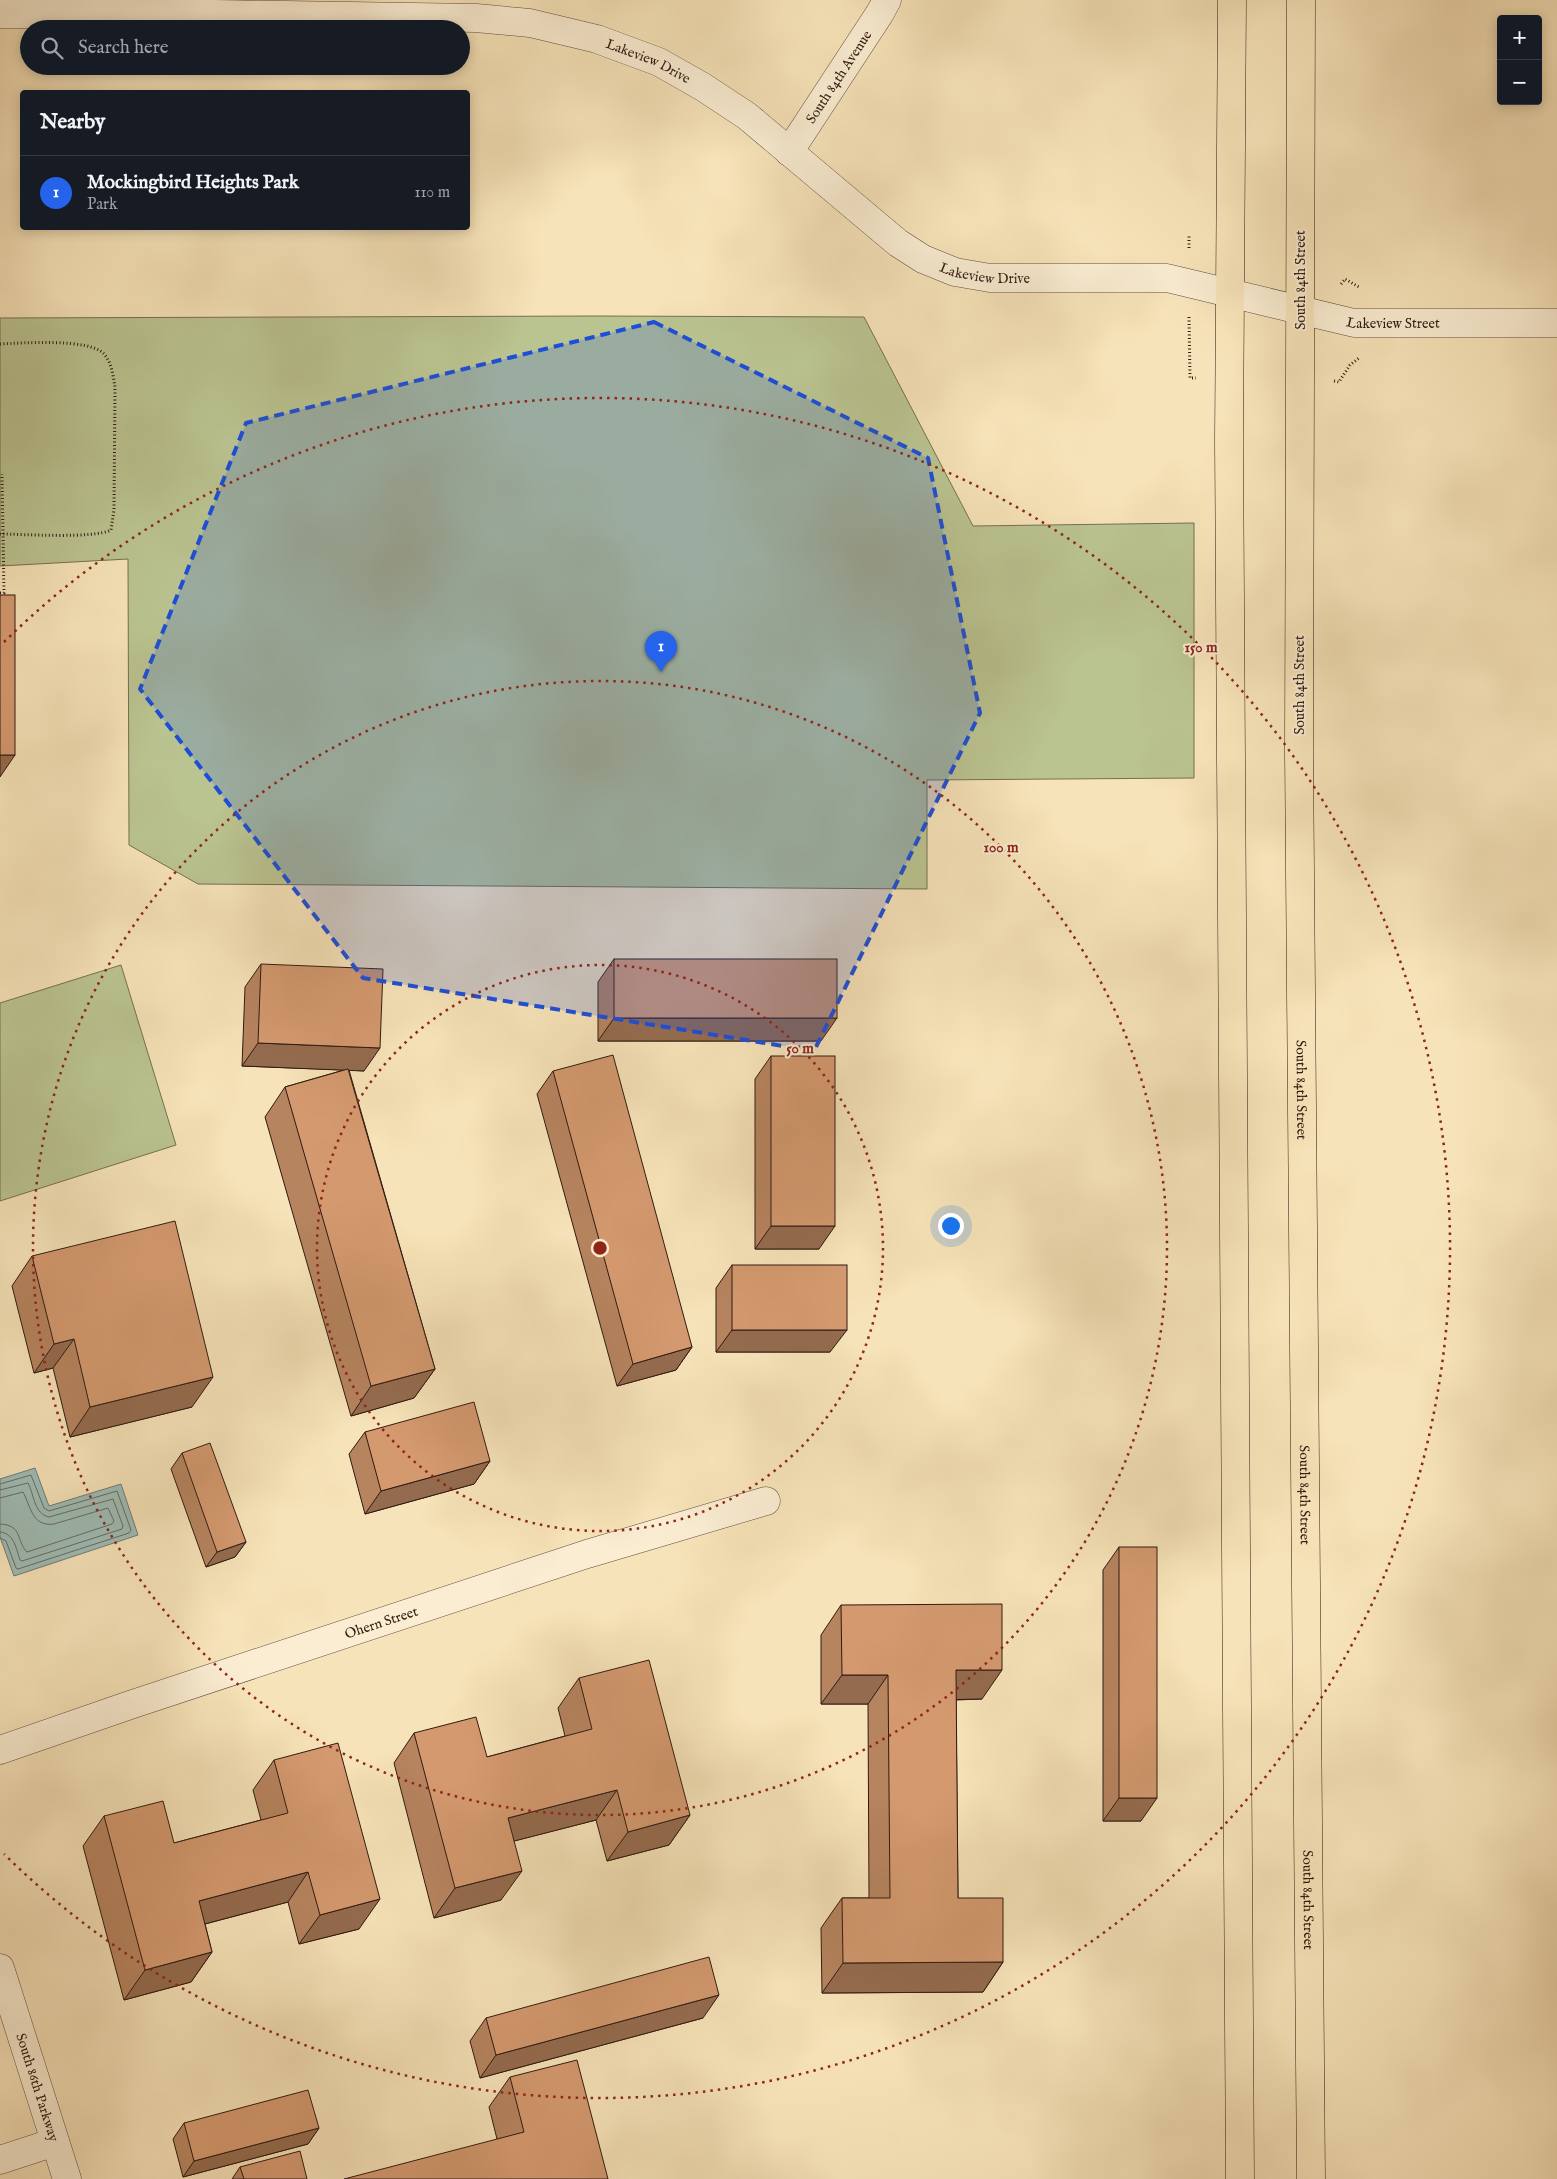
<!DOCTYPE html>
<html lang="en">
<head>
<meta charset="utf-8">
<style>
  body { margin:0; font-family:"IM FELL English",serif; background:#242831; color:#f1f3f6 }
  .controls { position:absolute; right:15px; top:15px; display:grid; overflow:hidden; border-radius:5px; box-shadow:0 2px 12px #0003 }
  .controls button { width:45px; height:45px; display:grid; place-items:center; padding:0; border:0; border-bottom:1px solid #363941; background:#171b24; color:#f1f3f6; font:25px sans-serif }
  .you { position:absolute; left:950px; top:1225px; width:18px; height:18px; margin:-12px; border:4px solid #fff; border-radius:50%; background:#1a73e8; box-shadow:0 0 0 8px #1a73e833 }
  .badge { display:grid; place-items:center; width:32px; height:32px; border-radius:50%; background:#2563eb; color:#fff; font-size:16px; font-weight:700 }
  .pin { position:absolute; translate:-50% -41px; filter:drop-shadow(0 1px 2px #0008) }
  .pin::after { content:''; position:absolute; top:26px; width:18px; height:15px; background:inherit; clip-path:polygon(0 0,100% 0,50% 100%) }
  .list { margin:0; padding:0; list-style:none }
  h2 { display:flex; justify-content:space-between; align-items:center; height:65px; margin:0; padding:0 20px; font-size:21px }
  h2 small { font-size:16px; font-weight:400; color:#9ea1a6 }
  .list li { display:grid; grid-template-columns:32px 1fr auto; gap:15px; align-items:center; box-sizing:border-box; height:75px; padding:0 20px; border-top:1px solid #363941 }
  .list b { display:block; font-size:19px; white-space:nowrap }
  .list p { margin:0; font-size:16px; white-space:nowrap; color:#9ea1a6 }
  .list em { font-size:16px; font-style:normal; color:#9ea1a6 }
  .icon { flex:none; width:28px; height:28px; fill:none; stroke:currentColor; stroke-width:2; stroke-linecap:round; stroke-linejoin:round }
  .map { position:relative; flex:none; width:1557px; height:2179px; overflow:hidden }
  .search { position:absolute; background:#171b24; box-shadow:0 2px 12px #0003; left:20px; top:20px; width:450px; height:55px; display:flex; align-items:center; gap:12px; box-sizing:border-box; padding:0 18px; border-radius:28px; color:#9ea1a6; font-size:19px }
  .panel { position:absolute; background:#171b24; box-shadow:0 2px 12px #0003; left:20px; top:90px; width:450px; height:140px; border-radius:5px }
  .map>svg:first-child { display:block }
</style>
</head>
<body>
<div class="map">
<svg width="1557" height="2179" viewBox="0 0 1557 2179">
  <rect width="100%" height="100%" fill="#f7e3b9"/>
  <filter id="stains"><feTurbulence type="fractalNoise" baseFrequency=".004" numOctaves="4"/><feColorMatrix values="0 0 0 0 .2 0 0 0 0 .09 0 0 0 0 .02 0 0 0 .5 -.17"/></filter>
  <radialGradient id="worn" r=".72"><stop offset=".6" stop-color="#630" stop-opacity="0"/><stop offset="1" stop-color="#630" stop-opacity=".3"/></radialGradient>
  <g fill="#bac491" stroke="#756f52">
    <path d="M596 316 864 317 973 526 1194 523V778L927 780V889L198 884 129 845 128 559 0 566V318Z"/>
    <path d="M121 965 176 1145 0 1201V1003Z"/>
  </g>
  <path fill="#9ebdb6" stroke="#727c74" d="M35 1468 49 1506 121 1484 138 1535 14 1576 0 1537V1479Z"/>
  <g fill="none" stroke-linecap="round" stroke-linejoin="round">
    <g stroke="#676c64" stroke-width="1">
      <path d="M0 1484 31 1475 44 1508 49 1511 117 1491 131 1530 129 1533 18 1569 16 1568 6 1541 0 1538"/>
      <path d="M0 1490 28 1483C34 1494 34 1514 49 1517L113 1499 123 1526 122 1529 22 1561 20 1560C16 1548 14 1533 0 1532"/>
      <path d="M0 1498 23 1492C31 1507 32 1527 54 1524L108 1508 114 1521 112 1524 27 1552C16 1541 23 1525 0 1524"/>
    </g>
    <g stroke="#624c3c" stroke-width="29">
      <g id="minor">
        <path id="s1" d="M0 14H215L476 18 530 23 597 39 659 62 703 87 747 116 898 243 923 259 955 272 990 278H1167L1354 323H1557"/>
        <path id="s2" d="M789 152 880 13 887 0"/>
        <path id="s3" d="M0 1750 130 1705 587 1554 766 1501"/>
        <path id="s4" d="M0 1968 67 2179"/>
        <path d="M0 2160 55 2142"/>
      </g>
    </g>
    <g stroke="#301a12" stroke-width="29">
      <g id="primary">
        <path d="M1232 0 1229 441 1240 2179"/>
        <path id="s5" d="M1301 0 1299 752 1311 2179"/>
      </g>
    </g>
    <g stroke="#301a12" stroke-width="3" stroke-dasharray="1 2.5" stroke-linecap="butt">
      <path d="M1189 248V236"/>
      <path d="M1341 284 1345 279 1359 287"/>
      <path d="M1189 317 1190 378H1196"/>
      <path d="M0 344C22 343 90 338 104 354 112 363 113 376 115 387L114 510 111 530C93 539 23 534 0 534"/>
      <path d="M1334 381 1339 382 1350 365 1359 358"/>
      <path d="M0 593H4L2 474"/>
    </g>
    <use href="#minor" stroke="#faedd2" stroke-width="28"/>
    <use href="#primary" stroke="#f7e3b9" stroke-width="28"/>
  </g>
  <g fill="#b6845f" stroke="#301a12">
    <path d="M614 959 821 1041H598V982Z"/>
    <path d="M261 964 364 1071 349 1070 435 1369 414 1398 351 1416 265 1117 285 1087 344 1070 242 1066 245 987Z"/>
    <path d="M771 1056 819 1249H755V1079Z"/>
    <path d="M553 1071 692 1347 676 1370 617 1386 537 1094Z"/>
    <path d="M32 1256 192 1407 70 1437 53 1368 34 1373 12 1286Z"/>
    <path d="M732 1265 830 1352H716V1288Z"/>
    <path d="M365 1432 490 1461 474 1484 365 1514 349 1454Z"/>
    <path d="M182 1453 246 1542 235 1557 206 1567 171 1469Z"/>
    <path d="M1119 1547 1141 1821H1103V1570Z"/>
    <path d="M841 1605 982 1699 956 1700 958 1898 1003 1962 983 1992 822 1993 821 1928 842 1898H869L868 1704H821V1635Z"/>
    <path d="M579 1678 690 1815 669 1845 607 1861 596 1820 514 1841 501 1900 434 1918 394 1763 414 1733 487 1757 565 1736 558 1708Z"/>
    <path d="M274 1760 359 1929 299 1944 288 1902 205 1924 212 1952 191 1982 124 2000 83 1846 104 1816 174 1843 261 1820 253 1790Z"/>
    <path d="M486 2018H703L480 2078 470 2041Z"/>
    <path d="M510 2077 608 2179 497 2139 489 2107Z"/>
    <path d="M184 2123 319 2128 308 2144 183 2177 173 2139Z"/>
    <path d="M240 2167 307 2179H232Z"/>
  </g>
  <g fill="#946b4e" stroke="#301a12">
    <path d="M0 755H15L0 777Z"/>
    <path d="M614 1018H837L821 1041H598Z"/>
    <path d="M258 1043 380 1048 364 1071 242 1066Z"/>
    <path d="M771 1226H835L819 1249H755Z"/>
    <path d="M732 1330H847L830 1352H716Z"/>
    <path d="M74 1339 53 1368 34 1373 54 1344Z"/>
    <path d="M692 1347 676 1370 617 1386 633 1364Z"/>
    <path d="M435 1369 414 1398 351 1416 371 1386Z"/>
    <path d="M213 1377 192 1407 70 1437 90 1407Z"/>
    <path d="M490 1461 474 1484 365 1514 381 1491Z"/>
    <path d="M246 1542 235 1557 206 1567 217 1552Z"/>
    <path d="M956 1670H1002L982 1699 935 1700Z"/>
    <path d="M842 1675H888L868 1704H821Z"/>
    <path d="M617 1790 596 1820 487 1848 508 1818Z"/>
    <path d="M1119 1798H1157L1141 1821H1103Z"/>
    <path d="M690 1815 669 1845 607 1861 628 1832Z"/>
    <path d="M522 1871 501 1900 434 1918 455 1888Z"/>
    <path d="M308 1872 288 1902 178 1931 199 1901Z"/>
    <path d="M380 1899 359 1929 299 1944 320 1915Z"/>
    <path d="M212 1952 191 1982 124 2000 145 1970Z"/>
    <path d="M1003 1962 983 1992 822 1993 843 1963Z"/>
    <path d="M719 1995 703 2018 480 2078 496 2055Z"/>
    <path d="M319 2128 308 2144 183 2177 194 2161Z"/>
  </g>
  <g fill="#d4996f" stroke="#301a12">
    <rect x="0" y="595" width="15" height="160"/>
    <rect x="614" y="959" width="223" height="59"/>
    <path d="M261 964 383 969 380 1048 258 1043Z"/>
    <path d="M613 1055 692 1347 633 1364 553 1071Z"/>
    <rect x="771" y="1056" width="64" height="170"/>
    <path d="M348 1069 435 1369 371 1386 285 1087Z"/>
    <path d="M175 1221 213 1377 90 1407 74 1339 54 1344 32 1256Z"/>
    <rect x="732" y="1265" width="115" height="65"/>
    <path d="M474 1402 490 1461 381 1491 365 1432Z"/>
    <path d="M210 1443 246 1542 217 1552 182 1453Z"/>
    <rect x="1119" y="1547" width="38" height="251"/>
    <path d="M1002 1604V1670H956L958 1898H1003V1962L843 1963 842 1898H890L888 1675H842L841 1605Z"/>
    <path d="M649 1660 690 1815 628 1832 617 1790 508 1818 522 1871 455 1888 414 1733 476 1717 487 1757 592 1729 579 1678Z"/>
    <path d="M338 1743 380 1899 320 1915 308 1872 199 1901 212 1952 145 1970 104 1816 163 1801 174 1843 288 1813 274 1760Z"/>
    <path d="M709 1957 719 1995 496 2055 486 2018Z"/>
    <path d="M577 2060 608 2179H344L524 2132 510 2077Z"/>
    <path d="M308 2090 319 2128 194 2161 184 2123Z"/>
    <path d="M300 2151 307 2179H244L240 2167Z"/>
  </g>
  <path fill="#1d4ed8" fill-opacity="0.2" stroke="#1d4ed8" stroke-width="4" stroke-dasharray="10 6" stroke-linejoin="round" d="M654 322 928 458 980 713 814 1051 363 978 140 689 246 423Z"/>
  <g fill="none" stroke="#8f2418" stroke-width="2.5" stroke-dasharray="2.5 5">
    <circle cx="600" cy="1248" r="283"/>
    <circle cx="600" cy="1248" r="567"/>
    <path d="M4 642A850 850 0 1 1 4 1854"/>
  </g>
  <g text-anchor="middle" stroke-width="4" stroke-linejoin="round" paint-order="stroke">
    <g font-size="14" fill="#301a12" stroke="#faedd2">
      <text dy="5" stroke="none"><textPath href="#s1" startOffset="655">Lakeview Drive</textPath></text>
      <text dy="5" stroke="none"><textPath href="#s2" startOffset="90">South 84th Avenue</textPath></text>
      <text dy="5" stroke="none"><textPath href="#s1" startOffset="1060">Lakeview Drive</textPath></text>
      <text transform="translate(1300 280) rotate(-90)" y="5">South 84th Street</text>
      <text dy="5" stroke="none"><textPath href="#s1" startOffset="1474">Lakeview Street</textPath></text>
      <text transform="translate(1299 685) rotate(-90)" y="5">South 84th Street</text>
      <text dy="5" stroke="none"><textPath href="#s5" startOffset="1090">South 84th Street</textPath></text>
      <text dy="5" stroke="none"><textPath href="#s5" startOffset="1495">South 84th Street</textPath></text>
      <text dy="5" stroke="none"><textPath href="#s3" startOffset="402">Ohern Street</textPath></text>
      <text dy="5" stroke="none"><textPath href="#s5" startOffset="1900">South 84th Street</textPath></text>
      <text dy="5" stroke="none"><textPath href="#s4" startOffset="125">South 86th Parkway</textPath></text>
    </g>
  </g>
  <circle cx="600" cy="1248" r="8" fill="#8f2418" stroke="#faedd2" stroke-width="2.5"/>
  <g font-size="15" text-anchor="middle" font-weight="bold" fill="#8f2418" stroke="#faedd2" stroke-width="4" stroke-linejoin="round" paint-order="stroke">
    <text x="1201" y="652">150 m</text>
    <text x="1001" y="852">100 m</text>
    <text x="800" y="1053">50 m</text>
  </g>
  <rect width="100%" height="100%" filter="url(#stains)"/>
  <rect width="100%" height="100%" fill="url(#worn)"/>
</svg>
<div class="controls">
<button>+</button>
<button>−</button>
</div>
<div class="you"></div>
<div class="pin badge" style="left:661px;top:672px">1</div>
<div class="search"><svg class="icon" aria-label="search" viewBox="0 0 24 24"><circle cx="10" cy="10" r="6"/><path d="M15 15l6 6"/></svg>Search here</div>
<section class="panel">
<h2>Nearby<small></small></h2>
<ul class="list">
<li><span class="badge">1</span><div><b>Mockingbird Heights Park</b><p>Park</p></div><em>110 m</em></li>
</ul>
</section>
</div>
</body>
</html>
